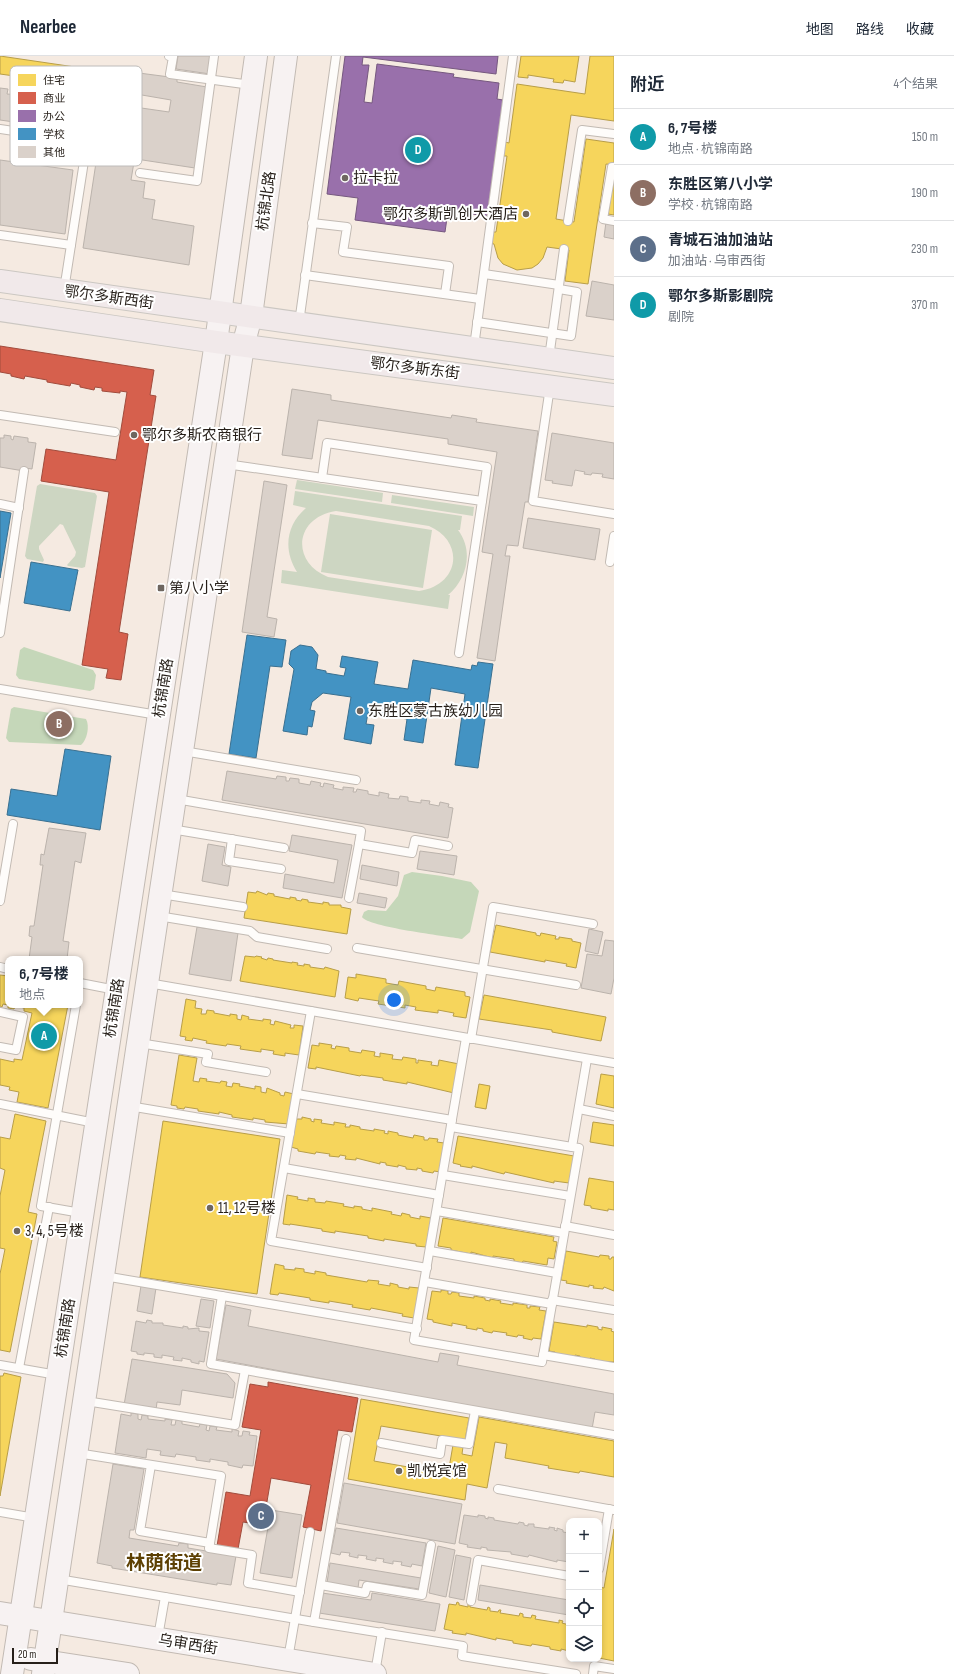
<!DOCTYPE html>
<html lang="zh">
<head>
<meta charset="utf-8">
<style>
  body { margin:0; font-family:"Sofia Sans Condensed","Noto Sans SC",sans-serif; background:#f2f2f3; color:#1f2937 }
  .controls { position:absolute; right:12px; bottom:12px; display:grid; overflow:hidden; border-radius:8px; box-shadow:0 2px 6px #0003 }
  .controls button { width:36px; height:36px; display:grid; place-items:center; padding:0; border:0; border-bottom:1px solid #e0e1e3; background:#fff; color:#1f2937; font:20px sans-serif }
  .scale { position:absolute; left:12px; bottom:10px; width:46px; box-sizing:border-box; padding-left:4px; border:2px solid #261f19; border-top:0; font-size:11px; line-height:14px; white-space:nowrap; color:#261f19; -webkit-text-stroke:3px #fff; paint-order:stroke }
  .you { position:absolute; left:394px; top:944px; width:14px; height:14px; margin:-10px; border:3px solid #fff; border-radius:50%; background:#1a73e8; box-shadow:0 0 0 6px #1a73e833 }
  .badge { display:grid; place-items:center; width:26px; height:26px; border-radius:50%; background:#7c3aed; color:#fff; font-size:13px; font-weight:700 }
  .pin { position:absolute; translate:-50% -50%; border:2px solid #fff; box-shadow:0 1px 4px #0006 }
  .popup { position:absolute; left:5px; top:900px; width:78px; height:52px; box-sizing:border-box; display:grid; place-content:center; border-radius:8px; background:#fff; filter:drop-shadow(0 1px 3px #0005); font-size:13px; white-space:nowrap; color:#747a83 }
  .popup b { font-size:15px; color:#1f2937 }
  .popup::after { content:''; position:absolute; left:50%; top:100%; margin-left:-8px; border:8px solid transparent; border-top-color:#fff }
  .list { margin:0; padding:0; list-style:none }
  h2 { display:flex; justify-content:space-between; align-items:center; height:52px; margin:0; padding:0 16px; font-size:17px }
  h2 small { font-size:13px; font-weight:400; color:#747a83 }
  .list li { display:grid; grid-template-columns:26px 1fr auto; gap:12px; align-items:center; box-sizing:border-box; height:56px; padding:0 16px; border-top:1px solid #e0e1e3 }
  .list b { display:block; font-size:15px; white-space:nowrap }
  .list p { margin:0; font-size:13px; white-space:nowrap; color:#747a83 }
  .list em { font-size:13px; font-style:normal; color:#747a83 }
  .icon { flex:none; width:22px; height:22px; fill:none; stroke:currentColor; stroke-width:2; stroke-linecap:round; stroke-linejoin:round }
  .map { position:relative; flex:none; width:614px; height:1618px; overflow:hidden }
  header { display:flex; align-items:center; gap:24px; box-sizing:border-box; height:56px; padding:0 20px; background:#fff; border-bottom:1px solid #e0e1e3 }
  header strong { font-size:19px }
  nav { display:flex; gap:22px; margin-inline-start:auto; font-size:14px }
  main { display:flex }
  aside { flex:1; background:#fff }
  .map>svg:first-child { display:block }
</style>
</head>
<body>
<header>
<strong>Nearbee</strong>
<nav><a>地图</a><a>路线</a><a>收藏</a></nav>
</header>
<main>
<div class="map">
<svg width="614" height="1618" viewBox="0 0 614 1618">
  <rect width="100%" height="100%" fill="#f5eae1"/>
  <g fill="#cdd6c2" fill-rule="evenodd">
    <path d="M297 424 383 437 382 446 295 433Z"/>
    <path d="M40 428 95 437 97 440 85 511 82 512 68 510 67 509 75 500 76 496 63 469 60 468 39 490V493L44 504 43 506 27 503 25 500 37 430Z"/>
    <path d="M295 435 462 460 460 474H458C474 495 467 523 448 539H450L448 553 281 527 282 514 297 516C283 494 286 469 306 452L293 449ZM336 455 429 470C466 486 459 530 419 535L328 521C290 506 295 461 336 455Z"/>
    <path d="M392 439 474 451 473 460 391 447Z"/>
    <path d="M330 458 432 474 423 532 321 516Z"/>
  </g>
  <g fill="#c5d7b9">
    <path d="M24 591 93 614 96 619 94 633 90 635 19 623 16 619 20 594Z"/>
    <path d="M14 651 86 663C90 670 87 684 81 689L9 686 6 682 11 653Z"/>
    <path d="M412 816 442 820 471 826 479 835 470 876 462 883C446 880 368 871 362 861L364 856 368 854 386 855 398 840 404 819Z"/>
  </g>
  <g fill="#f6d55c" stroke="#b89e48">
    <path d="M0 0 75 11 72 28 0 18Z"/>
    <path d="M521 0H579L575 26 564 24 563 27 553 26 554 23 528 19V22L518 21Z"/>
    <path d="M590 0H614V65L571 59 556 163 574 166 586 83 614 87V109L606 108 588 228 565 225 569 194 547 191 543 202 538 208 532 212 517 214 503 208 498 202 494 188 490 187 492 176H496L507 100H503L505 86 509 87 517 28 585 38Z"/>
    <path d="M614 121V159L608 158Z"/>
    <path d="M257 835 267 839 268 837 274 838V840L290 843V841L296 842V844L301 845 302 843 308 844V846L323 848V846L329 847V849H341V851L351 853 347 878 244 862 248 836 256 837Z"/>
    <path d="M496 869 536 877V879L540 880 541 877 556 880 555 883H559V881L572 883V885L581 887 576 912 566 910 567 908 545 904V906L490 896Z"/>
    <path d="M245 900 255 901 256 900 262 901 261 902 267 904 268 902 273 903V904L292 907V906L298 907 297 909 304 910V908L310 909V911L324 913 325 911 339 915 335 941 240 925Z"/>
    <path d="M356 918 386 923V927L398 929 399 925 426 930V933L435 935 436 931 465 936V940L470 941 466 962 453 960 454 957 438 954V957L415 954 416 951 405 949V952L378 948 379 945 359 942 358 945 345 942 348 921 356 922Z"/>
    <path d="M0 919 8 920V949L3 948 2 951 0 950Z"/>
    <path d="M484 939 606 961 601 985 552 976V974L479 963Z"/>
    <path d="M186 943 196 945 195 952 202 953 201 958H206L207 954 214 955V957L230 960V958L237 959V963L241 964 242 959 249 961 248 963 263 965V963L271 964 270 968 274 969 275 965 291 969 290 972H294V969L303 970 299 999 285 997V1000L273 998 274 995 261 993V996L240 993 241 990 227 988 226 990 206 987 207 985 193 982 192 985 185 984 186 981 180 980Z"/>
    <path d="M8 949H68L48 1052 17 1046 19 1036 9 1034 10 1031 0 1029V1003L14 1006V1003L22 1004 32 957 24 955V952L15 950 14 953 8 952Z"/>
    <path d="M319 987 332 989 331 992 335 993 336 990 349 992V995L361 997 362 994 375 996 374 1000 380 1001V997L393 999 392 1003 402 1004 403 1001 416 1003V1007H418V1004L432 1006 431 1009 438 1010 439 1004 459 1008 454 1037 407 1026V1028L383 1024V1022L361 1019 360 1020 316 1011V1013L308 1012 312 989 319 990Z"/>
    <path d="M179 999 197 1002 193 1025 199 1026 200 1022 207 1023 206 1025 220 1027 221 1025 227 1026 226 1030 232 1031 233 1027 240 1028 239 1030 255 1033V1030L261 1031V1036L266 1037 267 1032 280 1037V1039L284 1040 285 1036 294 1038 289 1068 265 1066V1064L253 1062V1064L232 1061V1059L219 1056V1058L198 1055V1053L185 1051 184 1053 177 1052V1050L171 1049Z"/>
    <path d="M601 1018 614 1020V1052L596 1048Z"/>
    <path d="M479 1028 490 1030 486 1053 475 1051Z"/>
    <path d="M15 1058 46 1065 28 1156 37 1158 10 1296 0 1294V1218L5 1193 0 1192V1140L5 1114 0 1112V1081L10 1083Z"/>
    <path d="M302 1061 311 1063V1065L314 1066V1063L322 1064 321 1067 334 1069V1066L346 1068 345 1071H350V1069L360 1071V1073L374 1075V1073L385 1075 384 1077 388 1078V1075L398 1077V1079L413 1082 414 1079 424 1081V1084H428L429 1082 438 1083 437 1086 444 1087 440 1116 434 1115 433 1117 422 1115V1113L417 1112V1114L406 1113V1111L398 1109V1111L386 1109V1107L380 1106V1108L356 1102V1104L345 1103 346 1100 340 1099 339 1101 329 1100 330 1098 316 1096 315 1098 298 1095V1093L291 1091 296 1063H302Z"/>
    <path d="M163 1065 280 1083 257 1238 140 1221Z"/>
    <path d="M593 1066 614 1069V1090L590 1086Z"/>
    <path d="M458 1080 574 1100 569 1127 554 1125V1127L505 1116 504 1118 472 1110V1112L460 1110 461 1109 453 1107Z"/>
    <path d="M589 1122 614 1126V1154L608 1153V1155L591 1152V1150L584 1149Z"/>
    <path d="M287 1139 298 1141 297 1143 308 1145V1142L315 1143V1146L325 1147 326 1145 344 1148 343 1150 354 1152V1150L362 1151V1153L372 1155V1152L392 1156 391 1158 401 1160 402 1157 410 1159V1161L420 1163V1160L431 1162 426 1191 416 1190V1188L384 1183V1185L368 1182V1180L335 1175V1177L322 1175V1173L290 1168V1169L283 1168Z"/>
    <path d="M443 1162 554 1181 553 1185 557 1186 554 1203 548 1202 547 1209 523 1205 522 1207 514 1205V1203L493 1200V1202L471 1196V1198L451 1194V1192L438 1190Z"/>
    <path d="M566 1195 599 1201 600 1199 609 1200V1203H611L612 1201H614V1235L604 1231 603 1233 593 1232 594 1230 589 1229V1231L566 1227 567 1225 561 1224Z"/>
    <path d="M275 1208 284 1210V1213L295 1214V1212L304 1213V1216L315 1218V1215L326 1217V1219L367 1226 368 1224 379 1225 378 1228 390 1230V1227L398 1229V1231L409 1233V1231L419 1232 414 1262 402 1260 403 1258 371 1252 370 1254 352 1251 353 1249 329 1245V1247L310 1244V1242L279 1237 278 1239 270 1238Z"/>
    <path d="M441 1234 448 1235V1238H451L452 1236 459 1237V1240L474 1242V1240L485 1242V1244L490 1245V1243L501 1245 500 1247 513 1249V1247L527 1249V1252H530V1250L540 1251 539 1254 546 1255 541 1283 533 1282 532 1284 523 1282 524 1280 518 1279 517 1281 506 1279 507 1277 493 1275 492 1277 483 1275V1273L477 1272V1274L466 1272 467 1270 452 1267V1270L433 1266V1264L427 1263 432 1235 441 1236Z"/>
    <path d="M554 1266 587 1271V1269L598 1271V1273L602 1274V1271L612 1273 611 1275 614 1276V1306L595 1305V1303L590 1302V1304L580 1302V1300L575 1299V1301L555 1298V1296L549 1295Z"/>
    <path d="M4 1317 21 1321 0 1440V1320H3Z"/>
    <path d="M361 1343 469 1362 465 1384 381 1370 374 1405 448 1418 453 1389 463 1391 462 1398 472 1400 479 1361 614 1385V1421L580 1415 579 1417 548 1412 549 1410 505 1402 507 1388 495 1386 487 1432 467 1428 465 1444 348 1423Z"/>
    <path d="M614 1473V1605L599 1602V1531L604 1532Z"/>
    <path d="M457 1546 459 1547V1549L468 1551V1548L470 1549V1551L487 1554 488 1551 490 1552V1555L498 1556 499 1554H501L500 1557 519 1560 520 1557 523 1558V1561L531 1562 532 1559 536 1560 535 1563 559 1567V1564L563 1565 562 1567 569 1569V1595L561 1593V1595L550 1593V1591L532 1588 531 1590 513 1587V1585L496 1582V1584L466 1577V1579L452 1577 453 1575 444 1573 449 1548 456 1549Z"/>
  </g>
  <g fill="#d6604d" stroke="#a14c3d">
    <path d="M0 290 154 314 150 339 156 340 119 576 128 578 121 624 106 622 108 613 82 609 109 436 41 425 46 393 116 404 127 336 120 335V337L102 335V332L95 331 94 334 80 331V329L71 327 70 330 47 326V324L25 320 24 323 11 320V318L0 316Z"/>
    <path d="M268 1326 358 1342 352 1376 338 1374 321 1475 303 1471 311 1429 271 1422 263 1469 243 1466 238 1493 217 1490 226 1436 250 1440 261 1374 242 1371 250 1328 268 1331Z"/>
  </g>
  <path fill="#9970ab" stroke="#76587f" d="M345 0H498L496 18 363 1 362 9H369L364 46 372 47 377 8 454 18 453 21 499 27 497 43 503 44 488 160 448 155 445 176 355 164 358 142 327 138Z"/>
  <g fill="#4393c3" stroke="#3a7090">
    <path d="M0 455 11 457 0 522Z"/>
    <path d="M31 506 78 514 70 555 24 547Z"/>
    <path d="M247 579 286 584 282 611 270 610 256 702 229 698Z"/>
    <path d="M300 589 312 591 318 599 316 613 326 615V617L344 620 346 612 340 611 342 600 378 606 374 628 408 633 413 604 471 614 472 609 477 610 478 606 493 608 478 712 455 709 465 638 431 632 423 687 404 684 407 663 368 657 366 668 374 669 371 688 344 683 351 641 323 637 312 646 310 654 315 655 312 671 308 670 307 679 283 675 294 613 289 608 291 595Z"/>
    <path d="M65 693 111 700 100 774 7 759 11 733 57 740Z"/>
  </g>
  <g fill="#dad1ca" stroke="#bbb3ac">
    <path d="M178 0H212L210 18 176 13Z"/>
    <path d="M139 17 177 22V26L207 31 195 112 136 103 138 92 125 90 126 82 0 64V32L8 33 7 38 21 39V35L30 36V41H35L36 37 44 38V43L57 45 58 40 66 41 65 46 92 50 93 45 169 56 171 44 136 38Z"/>
    <path d="M97 100 134 106 131 124 145 126 143 142 155 144 152 163 194 170 189 209 83 192Z"/>
    <path d="M0 104 73 114 65 178 0 169Z"/>
    <path d="M606 166 614 168V183L604 181Z"/>
    <path d="M592 225 614 229V264L586 260Z"/>
    <path d="M292 333 331 339V344L451 362 452 359 477 363 476 366 538 375 528 446H525L518 490 507 489 505 500H510L495 605 477 602 493 498 482 496 497 396 448 388V383L318 364 312 403 282 399Z"/>
    <path d="M552 377 614 387V423L602 421 603 418 592 417 591 419 584 418 585 416 575 414 572 430 552 427 553 425 545 424Z"/>
    <path d="M4 379 11 380V383L13 384 14 380 28 382V386L36 387 32 413 25 412 24 415 0 411V382H4Z"/>
    <path d="M264 425 287 429 267 561 277 563 274 581 242 576Z"/>
    <path d="M528 462 600 473 595 504 523 492Z"/>
    <path d="M227 715 276 723 277 720 286 721V725H289L290 722 299 723V727L310 729 311 725 321 727 320 730 323 731 324 727 334 729 333 732 343 734V731L354 732 353 736H356L357 733 368 735V738L379 740V736L389 738 388 742 399 743 400 740 408 741V745L421 747V744L430 745 429 748 439 750 440 746 449 748 448 751 453 752 448 782 222 744Z"/>
    <path d="M49 772 86 777 81 807 75 805 63 885 69 886 67 903H29L32 881 29 880 30 870H34L43 809H40L41 798 44 799Z"/>
    <path d="M292 779 352 789 342 842 283 832 285 818 334 827 338 804 289 795Z"/>
    <path d="M208 788 225 791 222 809 231 811 228 830 202 825Z"/>
    <path d="M420 795 457 800 454 819 417 813Z"/>
    <path d="M362 809 399 816 397 830 360 823Z"/>
    <path d="M359 837 387 842 385 852 357 847Z"/>
    <path d="M197 871 238 877 231 925 189 918Z"/>
    <path d="M589 873 603 876 598 898 585 895Z"/>
    <path d="M605 884 614 885V922L611 938 581 932 587 898 602 900Z"/>
    <path d="M141 1230 156 1232 152 1258 137 1255Z"/>
    <path d="M201 1243 214 1245 210 1272 196 1270Z"/>
    <path d="M226 1249 251 1254 248 1270 438 1306 440 1297 459 1300 457 1309 614 1338V1359L595 1356 592 1373 216 1303Z"/>
    <path d="M147 1264 152 1265V1267H163V1269L183 1272V1270L188 1271V1273L199 1272V1275L209 1276 204 1306 199 1305V1308L191 1306V1304L182 1302V1305L173 1304 174 1301 162 1299V1302L154 1301V1298L144 1297V1299L137 1298V1296L131 1295 136 1265 146 1267Z"/>
    <path d="M132 1303 227 1318 235 1327 233 1342 182 1334 180 1349 157 1346 156 1354 124 1349Z"/>
    <path d="M131 1357 138 1358V1363L141 1364 142 1359 148 1360V1363L165 1365V1363L172 1364 171 1369H175L176 1364 182 1365V1368L199 1371 200 1368 207 1369 206 1374 209 1375 210 1370 217 1371 216 1374 232 1376V1373L239 1375 238 1380H242L243 1375 250 1376 249 1379 257 1380 253 1410 243 1409 242 1412 228 1409V1406L210 1403V1406L196 1404V1401L176 1398 175 1401 160 1399 161 1395 147 1393 146 1402 115 1397 121 1358 131 1360Z"/>
    <path d="M113 1408 144 1413 134 1474H130L129 1482 178 1490 179 1487 188 1488V1492L236 1500 231 1529 217 1527V1529L112 1512V1510L97 1507Z"/>
    <path d="M344 1427 462 1448 455 1488 337 1467Z"/>
    <path d="M271 1454 302 1459 292 1522 260 1517Z"/>
    <path d="M464 1459 478 1461V1459L485 1460V1462L488 1463V1461L494 1462V1464L518 1468 519 1466 524 1467V1469L528 1470V1468H534V1471L549 1473V1471L555 1472 554 1474 557 1475V1472L563 1474V1476L569 1477V1506L557 1504V1506L529 1499 528 1501 511 1498V1496L487 1494V1492L481 1491V1493L467 1491 468 1489 459 1487Z"/>
    <path d="M336 1472 426 1487 422 1510 412 1508 411 1511 401 1509 402 1506 393 1505V1508L383 1506 384 1503 376 1502V1505L366 1503 367 1500 358 1499V1502L349 1500 350 1497 341 1496 340 1499 331 1497Z"/>
    <path d="M438 1490 455 1494 446 1541 429 1537Z"/>
    <path d="M456 1499 471 1502 464 1544 449 1541Z"/>
    <path d="M330 1507 421 1522 419 1533 359 1524 358 1532 327 1527Z"/>
    <path d="M480 1529 569 1544V1559L478 1544Z"/>
    <path d="M322 1537 371 1544 372 1537 440 1548 435 1575 319 1557Z"/>
  </g>
  <g fill="none" stroke-linecap="round" stroke-linejoin="round">
    <g stroke="#c2bab3" stroke-width="10">
      <g id="lane">
        <path d="M169 0 173 1 170 18 251 29"/>
        <path d="M0 73 87 86 64 234"/>
        <path d="M614 111H612L603 163 614 165"/>
        <path d="M140 117 197 125 214 0"/>
        <path d="M568 165 582 74 614 78"/>
        <path d="M312 167 347 171 343 196 449 210 445 238"/>
        <path d="M0 179 71 189"/>
        <path d="M484 218 559 229"/>
        <path d="M305 219 480 243"/>
        <path d="M477 266 571 280 577 236 559 233"/>
        <path d="M299 267 336 0"/>
        <path d="M474 291 513 0"/>
        <path d="M549 302 564 193"/>
        <path d="M550 331 533 445 614 458"/>
        <path d="M0 359 115 376"/>
        <path d="M226 408 482 445 459 597"/>
        <path d="M322 422 327 387 487 411 482 445"/>
        <path d="M0 448 19 452"/>
        <path d="M610 506 614 480"/>
        <path d="M0 577 24 415"/>
        <path d="M0 633 158 659"/>
        <path d="M183 695 356 724"/>
        <path d="M176 743 361 775 359 788 412 797 415 784 448 790"/>
        <path d="M171 773 284 792"/>
        <path d="M232 783 229 805 281 813"/>
        <path d="M161 838 243 851"/>
        <path d="M349 842 359 788"/>
        <path d="M0 845 13 768"/>
        <path d="M158 860 250 875 257 881 327 893"/>
        <path d="M357 892 576 929"/>
        <path d="M0 911 8 913"/>
        <path d="M80 927 116 934"/>
        <path d="M148 927 614 1007"/>
        <path d="M76 949 41 1150 81 1157"/>
        <path d="M311 955 271 1185 427 1212"/>
        <path d="M0 956 23 961 16 994 0 991"/>
        <path d="M466 982 414 1284 542 1306 579 1092 572 1091 587 1003"/>
        <path d="M471 983 493 851 593 868"/>
        <path d="M139 987 208 998 206 1006 266 1016"/>
        <path d="M297 1038 452 1064"/>
        <path d="M0 1048 95 1067"/>
        <path d="M129 1050 290 1077"/>
        <path d="M579 1053 614 1060"/>
        <path d="M451 1071 572 1091"/>
        <path d="M284 1112 439 1139"/>
        <path d="M443 1119 570 1140"/>
        <path d="M437 1155 564 1177"/>
        <path d="M565 1170 614 1179"/>
        <path d="M430 1195 557 1217"/>
        <path d="M104 1220 417 1273"/>
        <path d="M425 1226 552 1248"/>
        <path d="M222 1240 211 1308 614 1379"/>
        <path d="M552 1244 614 1254"/>
        <path d="M543 1299 614 1311"/>
        <path d="M0 1309 57 1319"/>
        <path d="M19 1312 49 1151"/>
        <path d="M86 1345 235 1369 245 1314"/>
        <path d="M381 1387 440 1398 442 1384 469 1388 475 1355"/>
        <path d="M77 1397 221 1420 210 1487 140 1475 151 1409"/>
        <path d="M498 1433 614 1454"/>
        <path d="M0 1456 35 1462"/>
        <path d="M210 1487 209 1492 252 1499 248 1527 300 1536"/>
        <path d="M599 1513 609 1453"/>
        <path d="M58 1523 314 1566 346 1383"/>
        <path d="M321 1529 365 1537 367 1530 422 1539 431 1489"/>
        <path d="M471 1545 478 1504 569 1520"/>
        <path d="M314 1566 463 1590 462 1600 576 1618"/>
        <path d="M158 1581 165 1541"/>
        <path d="M288 1603 310 1476"/>
        <path d="M375 1617 382 1576"/>
        <path d="M593 1618 594 1610 614 1613"/>
      </g>
    </g>
    <g stroke="#c2bab3" stroke-width="24">
      <g id="secondary">
        <path d="M0 1557 375 1618"/>
        <path d="M31 1603 128 1618"/>
        <path d="M12 1618 216 286 256 0"/>
        <path d="M43 1618 243 290 251 260 286 0"/>
      </g>
    </g>
    <g stroke="#cbc7c2" stroke-width="24">
      <g id="primary">
        <path d="M0 225 614 312"/>
        <path d="M0 254 216 286 614 339"/>
      </g>
    </g>
    <use href="#lane" stroke="#fefcfa" stroke-width="8"/>
    <use href="#secondary" stroke="#f7f2f2" stroke-width="22"/>
    <use href="#primary" stroke="#f1e9ea" stroke-width="22"/>
  </g>
  <g fill="#6e665f" stroke="#fff" stroke-width="1.5">
    <circle cx="345" cy="122" r="4"/>
    <circle cx="526" cy="158" r="4"/>
    <circle cx="134" cy="379" r="4"/>
    <rect x="157" y="528" width="8" height="8" rx="2"/>
    <circle cx="360" cy="655" r="4"/>
    <circle cx="210" cy="1152" r="4"/>
    <circle cx="17" cy="1175" r="4"/>
    <circle cx="399" cy="1415" r="4"/>
  </g>
  <g text-anchor="middle" stroke-width="4" stroke-linejoin="round" paint-order="stroke">
    <g font-size="15" fill="#261f19" stroke="#fff" text-anchor="start">
      <text x="353" y="127">拉卡拉</text>
      <text x="518" y="163" text-anchor="end">鄂尔多斯凯创大酒店</text>
      <text x="142" y="384">鄂尔多斯农商银行</text>
      <text x="169" y="537">第八小学</text>
      <text x="368" y="660">东胜区蒙古族幼儿园</text>
      <text x="218" y="1157">11, 12号楼</text>
      <text x="25" y="1180">3, 4, 5号楼</text>
      <text x="407" y="1420">凯悦宾馆</text>
    </g>
    <g font-size="15" fill="#261f19" stroke="#fff">
      <text transform="translate(266 145) rotate(-82)" y="5">杭锦北路</text>
      <text transform="translate(109 241) rotate(8)" y="5">鄂尔多斯西街</text>
      <text transform="translate(415 312) rotate(7)" y="5">鄂尔多斯东街</text>
      <text transform="translate(163 632) rotate(-81)" y="5">杭锦南路</text>
      <text transform="translate(114 952) rotate(-81)" y="5">杭锦南路</text>
      <text transform="translate(65 1272) rotate(-81)" y="5">杭锦南路</text>
      <text transform="translate(188 1588) rotate(9)" y="5">乌审西街</text>
    </g>
    <g font-size="19" font-weight="bold" fill="#5d4003" stroke="#fff">
      <text x="164" y="1513">林荫街道</text>
    </g>
  </g>
  <rect x="10" y="10" width="132" height="100" rx="6" fill="#fff" stroke="#bebcba" stroke-width="1"/>
  <rect x="18" y="18" width="18" height="12" fill="#f6d55c"/>
  <rect x="18" y="36" width="18" height="12" fill="#d6604d"/>
  <rect x="18" y="54" width="18" height="12" fill="#9970ab"/>
  <rect x="18" y="72" width="18" height="12" fill="#4393c3"/>
  <rect x="18" y="90" width="18" height="12" fill="#dad1ca"/>
  <g font-size="11" fill="#261f19">
    <text x="43" y="28">住宅</text>
    <text x="43" y="46">商业</text>
    <text x="43" y="64">办公</text>
    <text x="43" y="82">学校</text>
    <text x="43" y="100">其他</text>
  </g>
</svg>
<div class="controls">
<button>+</button>
<button>−</button>
<button><svg class="icon" aria-label="locate" viewBox="0 0 24 24"><circle cx="12" cy="12" r="6"/><path d="M12 2v4M12 18v4M2 12h4M18 12h4"/></svg></button>
<button><svg class="icon" aria-label="layers" viewBox="0 0 24 24"><path d="M12 4l9 5-9 5-9-5zM3 14l9 5 9-5"/></svg></button>
</div>
<div class="scale">20 m</div>
<div class="you"></div>
<div class="pin badge" style="left:44px;top:980px;background:#0f9aa8">A</div>
<div class="popup"><b>6, 7号楼</b>地点</div>
<div class="pin badge" style="left:59px;top:668px;background:#8d6e63">B</div>
<div class="pin badge" style="left:261px;top:1460px;background:#5c6f8a">C</div>
<div class="pin badge" style="left:418px;top:94px;background:#0f9aa8">D</div>
</div>
<aside>
<h2>附近<small>4个结果</small></h2>
<ul class="list">
<li><span class="badge" style="background:#0f9aa8">A</span><div><b>6, 7号楼</b><p>地点 · 杭锦南路</p></div><em>150 m</em></li>
<li><span class="badge" style="background:#8d6e63">B</span><div><b>东胜区第八小学</b><p>学校 · 杭锦南路</p></div><em>190 m</em></li>
<li><span class="badge" style="background:#5c6f8a">C</span><div><b>青城石油加油站</b><p>加油站 · 乌审西街</p></div><em>230 m</em></li>
<li><span class="badge" style="background:#0f9aa8">D</span><div><b>鄂尔多斯影剧院</b><p>剧院</p></div><em>370 m</em></li>
</ul>
</aside>
</main>
</body>
</html>
